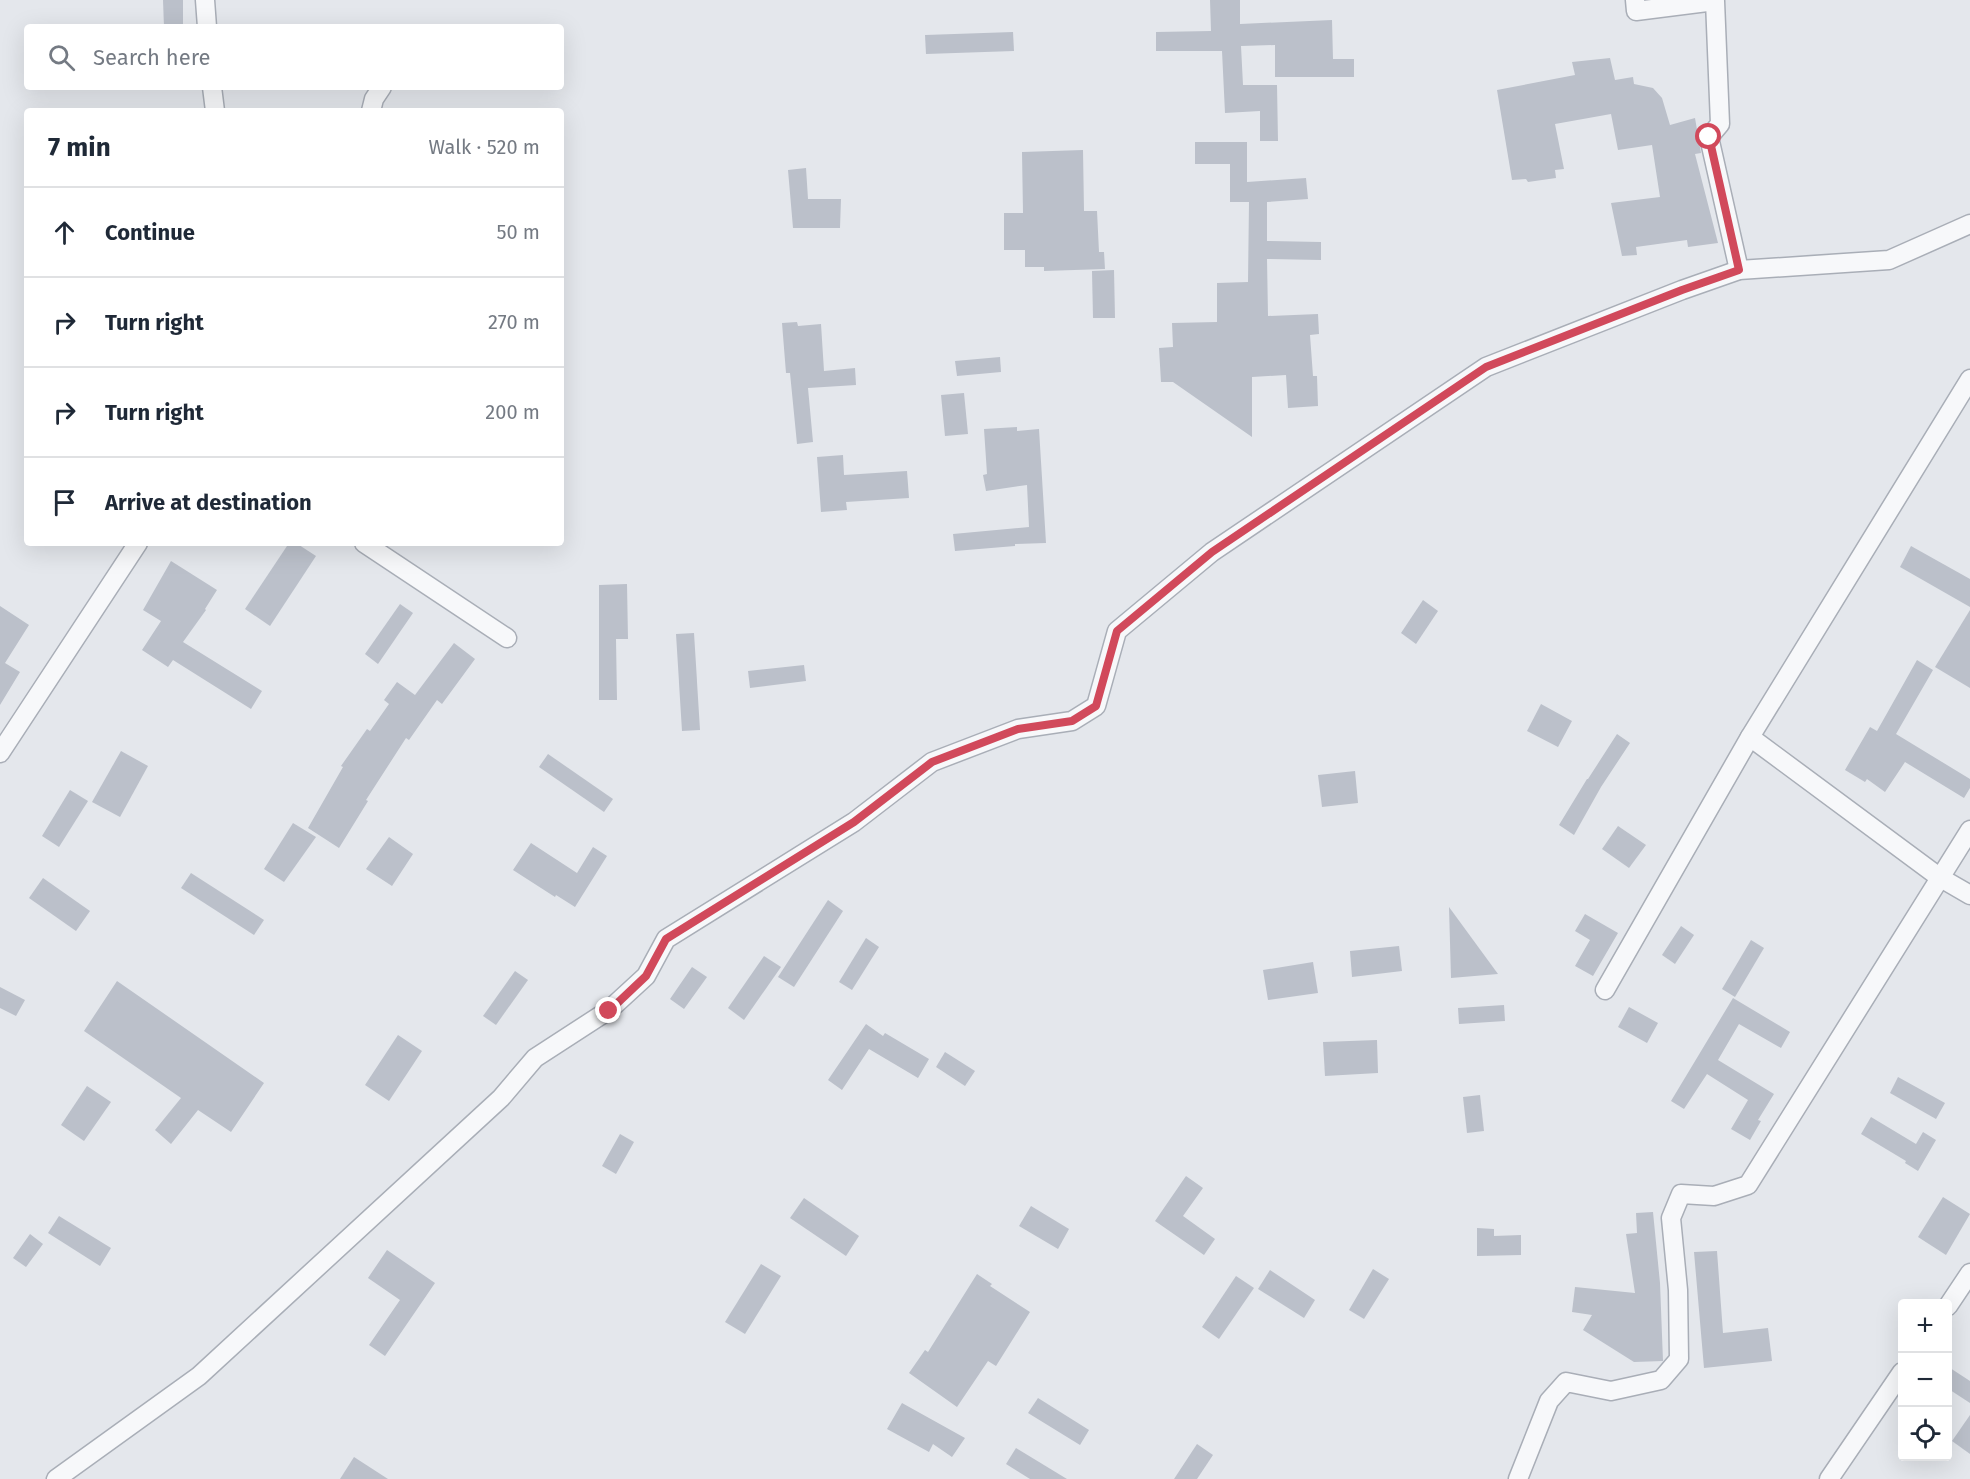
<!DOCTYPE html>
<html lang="en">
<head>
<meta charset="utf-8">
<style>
  body { margin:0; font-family:"Fira Sans",sans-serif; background:#f2f2f3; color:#1f2937 }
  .controls { position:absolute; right:18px; bottom:18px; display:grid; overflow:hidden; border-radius:6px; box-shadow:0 6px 24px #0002 }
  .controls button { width:54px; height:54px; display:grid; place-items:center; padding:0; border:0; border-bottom:2px solid #e0e1e3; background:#fff; color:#1f2937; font:30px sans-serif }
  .stop { position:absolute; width:18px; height:18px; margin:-14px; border:4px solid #d1495b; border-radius:50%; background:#fff }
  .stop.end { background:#d1495b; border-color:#fff; box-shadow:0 2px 6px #0008 }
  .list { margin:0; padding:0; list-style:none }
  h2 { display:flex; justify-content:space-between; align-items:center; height:78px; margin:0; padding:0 24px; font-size:26px }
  h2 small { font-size:20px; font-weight:400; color:#747a83 }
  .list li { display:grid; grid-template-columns:39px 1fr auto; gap:18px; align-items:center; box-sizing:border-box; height:90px; padding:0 24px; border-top:2px solid #e0e1e3 }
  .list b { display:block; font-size:22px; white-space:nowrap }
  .list em { font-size:20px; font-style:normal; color:#747a83 }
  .icon { flex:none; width:33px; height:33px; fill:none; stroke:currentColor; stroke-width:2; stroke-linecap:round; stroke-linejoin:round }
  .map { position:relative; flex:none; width:1970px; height:1479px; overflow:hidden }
  .search { position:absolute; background:#fff; box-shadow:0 6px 24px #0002; left:24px; top:24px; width:540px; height:66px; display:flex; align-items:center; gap:15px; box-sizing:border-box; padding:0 21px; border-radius:6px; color:#747a83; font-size:22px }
  .panel { position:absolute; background:#fff; box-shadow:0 6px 24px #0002; left:24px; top:108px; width:540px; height:438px; border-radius:6px }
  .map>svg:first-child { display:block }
</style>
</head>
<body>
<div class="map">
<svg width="1970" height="1479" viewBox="0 0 1970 1479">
  <rect width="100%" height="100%" fill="#e4e7ec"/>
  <g fill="#bbc0ca">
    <path d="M163 0H183V27H164Z"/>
    <path d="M1210 0H1240V24L1332 20 1333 59H1354V77H1275V45L1241 46 1243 85H1277L1278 141H1260V111L1225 113 1222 51H1156V32L1211 31Z"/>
    <path d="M1013 32 1014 51 926 54 925 35Z"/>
    <path d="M1610 58 1615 80 1633 77 1634 84 1653 88 1662 98 1670 125 1695 118 1701 153 1695 154 1718 243 1688 247 1687 240 1636 247 1637 255 1622 256 1611 203 1660 197 1652 145 1618 150 1611 114 1555 124 1564 169 1555 170 1556 178 1528 182 1526 179 1512 180 1497 90 1575 75 1572 62Z"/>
    <path d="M1195 142H1247V182L1306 178 1308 199 1267 202V241L1321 242V260L1267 259 1268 316 1318 314 1319 334 1310 335 1313 376H1317L1318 406 1288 408 1286 375 1252 377V437L1173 382H1161L1159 348 1173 347 1172 323 1217 322V283L1248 282 1249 202H1230V164H1195Z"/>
    <path d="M1083 150 1084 211H1097L1099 252H1104L1105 269 1044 271V267H1025V250H1004V213H1023L1022 152Z"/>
    <path d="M806 168 808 199H841L840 228H793L788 170Z"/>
    <path d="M1114 270 1115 318H1093L1092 271Z"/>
    <path d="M797 322 798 326 821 324 824 371 855 368 856 385 808 388 813 442 797 444 790 373H786L782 323Z"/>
    <path d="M1000 357 1001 372 957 376 955 361Z"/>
    <path d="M964 393 968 434 945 436 941 395Z"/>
    <path d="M1017 427V431L1039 429 1046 543 1015 544V546L955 551 953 534 1029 527 1027 485 986 491 983 475 987 474 984 429Z"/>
    <path d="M843 455 844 475 907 471 909 498 846 502 847 510 821 512 817 457Z"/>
    <path d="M289 543H296L316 556 270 626 245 609Z"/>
    <path d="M1911 546 1970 579V607L1900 567Z"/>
    <path d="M171 561 217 590 205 609 206 610 183 642 262 691 251 709 173 660 168 667 142 650 161 621 143 610Z"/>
    <path d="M627 584 628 639H616L617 700H599V585Z"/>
    <path d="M1423 600 1438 611 1416 644 1401 633Z"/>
    <path d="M400 604 413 613 378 664 365 654Z"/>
    <path d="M0 606 29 625 5 663 20 672 0 705Z"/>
    <path d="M1970 610V688L1935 667Z"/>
    <path d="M694 633 700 730 682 731 676 634Z"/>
    <path d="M454 643 475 659 442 704 437 700 409 740 406 738 366 800 368 801 339 848 308 828 343 767 341 766 367 729 370 731 389 704 384 700 397 682 415 695Z"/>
    <path d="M1917 660 1933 670 1896 734 1970 779V788L1964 798 1905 762 1885 792 1867 779 1865 782 1845 770 1870 727 1877 731Z"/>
    <path d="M804 665 806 681 750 688 748 671Z"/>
    <path d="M1541 704 1572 721 1558 747 1527 731Z"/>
    <path d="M1617 734 1630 743 1601 787 1574 835 1559 825 1587 779H1588Z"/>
    <path d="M121 751 148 766 120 817 92 802Z"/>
    <path d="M548 754 613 799 604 812 539 767Z"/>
    <path d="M1355 771 1358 803 1322 807 1318 775Z"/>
    <path d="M70 790 88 801 59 847 42 836Z"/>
    <path d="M293 823 316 837 284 882 264 869Z"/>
    <path d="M1618 826 1646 845 1629 868 1602 849Z"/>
    <path d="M389 837 413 854 392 886 366 869Z"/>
    <path d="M531 843 577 873 593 847 607 856 575 907 556 895 555 897 513 870Z"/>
    <path d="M191 873 264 920 254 935 181 888Z"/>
    <path d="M43 878 90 911 76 931 29 898Z"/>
    <path d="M828 900 843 911 794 987 778 977Z"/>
    <path d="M1449 907 1498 974 1451 978Z"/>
    <path d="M1585 914 1618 933 1593 976 1575 966 1590 940 1575 931Z"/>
    <path d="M1681 926 1694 935 1675 964 1662 955Z"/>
    <path d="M866 938 879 947 852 990 839 982Z"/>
    <path d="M1751 940 1764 948 1735 997 1722 989Z"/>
    <path d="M1399 946 1402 971 1352 977 1350 951Z"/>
    <path d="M764 956 781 967 744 1020 728 1008Z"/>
    <path d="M1313 962 1318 993 1268 1000 1263 970Z"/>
    <path d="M692 967 707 977 684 1009 670 999Z"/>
    <path d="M515 971 528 980 496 1025 483 1016Z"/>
    <path d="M117 981 264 1083 231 1132 198 1110 171 1144 155 1130 181 1098 84 1031Z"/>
    <path d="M0 987 25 1000 16 1016 0 1008Z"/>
    <path d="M1733 998 1790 1032 1781 1048 1739 1024 1718 1060 1774 1094 1758 1120 1761 1121 1750 1140 1731 1129 1748 1100 1707 1074 1684 1109 1671 1101Z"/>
    <path d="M1504 1005 1505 1021 1459 1024 1458 1008Z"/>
    <path d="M1629 1007 1658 1023 1647 1043 1618 1027Z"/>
    <path d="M866 1024 883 1036 885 1033 929 1059 918 1078 869 1049 842 1090 828 1080Z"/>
    <path d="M398 1035 422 1051 389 1101 365 1085Z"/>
    <path d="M1377 1040 1378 1073 1325 1076 1323 1042Z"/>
    <path d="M945 1052 975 1071 965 1086 936 1067Z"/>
    <path d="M1898 1077 1945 1103 1936 1119 1890 1093Z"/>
    <path d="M87 1086 111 1102 84 1141 61 1125Z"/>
    <path d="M1480 1095 1484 1131 1467 1133 1463 1097Z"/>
    <path d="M1871 1117 1916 1144 1923 1132 1936 1140 1918 1171 1905 1163 1906 1161 1861 1134Z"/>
    <path d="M620 1134 634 1142 616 1174 602 1166Z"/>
    <path d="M1186 1176 1203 1188 1183 1216 1215 1239 1204 1255 1155 1221Z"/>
    <path d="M1943 1197 1970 1214 1946 1255 1918 1237Z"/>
    <path d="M804 1198 859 1236 846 1256 790 1218Z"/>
    <path d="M1031 1206 1069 1229 1058 1249 1019 1226Z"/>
    <path d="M1653 1212 1660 1283 1663 1361 1634 1362 1583 1330 1592 1315 1572 1312 1575 1287 1635 1293 1626 1234 1637 1233 1636 1213Z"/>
    <path d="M59 1216 111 1248 100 1266 48 1233Z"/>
    <path d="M1477 1228 1494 1229V1236L1521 1235V1255L1477 1256Z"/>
    <path d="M30 1234 43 1244 26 1267 13 1258Z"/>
    <path d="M387 1250 435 1283 385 1356 369 1345 400 1300 368 1278Z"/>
    <path d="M1717 1251 1723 1333 1768 1328 1772 1361 1704 1368 1694 1252Z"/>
    <path d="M761 1264 781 1276 745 1334 725 1322Z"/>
    <path d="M1373 1269 1389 1279 1364 1319 1349 1310Z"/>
    <path d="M1270 1270 1315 1300 1304 1318 1258 1289Z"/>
    <path d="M977 1274 992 1284 990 1286 1030 1312 996 1366 988 1361 957 1407 909 1373 925 1350 928 1352Z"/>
    <path d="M1236 1276 1254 1288 1219 1339 1202 1327Z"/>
    <path d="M1947 1366 1970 1381V1403L1947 1388Z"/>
    <path d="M1038 1398 1089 1430 1080 1445 1028 1413Z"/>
    <path d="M902 1403 965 1438 952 1457 933 1444 929 1452 887 1429Z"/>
    <path d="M1970 1415V1454L1952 1441Z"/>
    <path d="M1197 1444 1213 1455 1197 1479H1174Z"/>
    <path d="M1016 1448 1067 1479H1030L1006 1464Z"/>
    <path d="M354 1457 388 1479H340Z"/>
  </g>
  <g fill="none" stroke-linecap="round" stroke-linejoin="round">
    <g stroke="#a9aeb7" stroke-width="21">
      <g id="street">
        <path d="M205 0 207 27"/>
        <path d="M1635 0 1636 11 1715 1 1720 124 1709 137 1739 270"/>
        <path d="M212 87 215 111"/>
        <path d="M371 111 374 99 382 87"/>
        <path d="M364 543 507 638"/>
        <path d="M1750 737 1939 877 1970 895"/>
        <path d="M0 753 138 543"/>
        <path d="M1605 990 1750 737 1970 379"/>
        <path d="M1948 1306 1970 1273"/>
        <path d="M56 1479 199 1376 501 1098 535 1058 609 1010 646 976 666 939 854 822 932 762 1018 729 1072 721 1096 706 1117 631 1212 552 1486 367 1682 290 1739 270 1889 260 1970 224"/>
        <path d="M1518 1479 1549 1401 1566 1382 1611 1391 1661 1380 1679 1359 1678 1290 1671 1218 1681 1194 1714 1196 1748 1185 1970 830"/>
        <path d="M1829 1479 1902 1372"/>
      </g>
    </g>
    <use href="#street" stroke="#f7f8fa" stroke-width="18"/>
  </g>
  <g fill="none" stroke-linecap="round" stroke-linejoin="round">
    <path stroke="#d1495b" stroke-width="8" d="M609 1011 646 976 666 939 854 822 932 762 1018 729 1072 721 1096 706 1117 631 1212 552 1486 367 1682 290 1739 270 1709 137"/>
  </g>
</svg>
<div class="controls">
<button>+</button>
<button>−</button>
<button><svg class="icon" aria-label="locate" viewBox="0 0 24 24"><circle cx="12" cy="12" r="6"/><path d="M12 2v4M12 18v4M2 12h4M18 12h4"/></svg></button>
</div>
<div class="stop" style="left:1709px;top:137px"></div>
<div class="stop end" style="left:609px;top:1011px"></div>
<div class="search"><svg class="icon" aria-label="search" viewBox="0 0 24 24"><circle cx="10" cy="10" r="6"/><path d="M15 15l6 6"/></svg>Search here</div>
<section class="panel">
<h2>7 min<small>Walk · 520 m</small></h2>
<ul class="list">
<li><svg class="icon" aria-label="ahead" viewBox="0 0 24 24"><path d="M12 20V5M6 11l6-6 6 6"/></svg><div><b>Continue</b></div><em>50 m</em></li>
<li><svg class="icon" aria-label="right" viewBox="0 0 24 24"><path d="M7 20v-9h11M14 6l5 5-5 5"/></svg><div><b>Turn right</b></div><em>270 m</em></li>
<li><svg class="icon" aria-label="right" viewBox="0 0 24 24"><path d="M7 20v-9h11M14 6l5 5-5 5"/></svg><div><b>Turn right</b></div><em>200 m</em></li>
<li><svg class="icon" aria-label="arrive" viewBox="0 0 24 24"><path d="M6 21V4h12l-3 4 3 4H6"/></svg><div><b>Arrive at destination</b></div></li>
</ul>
</section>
</div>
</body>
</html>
